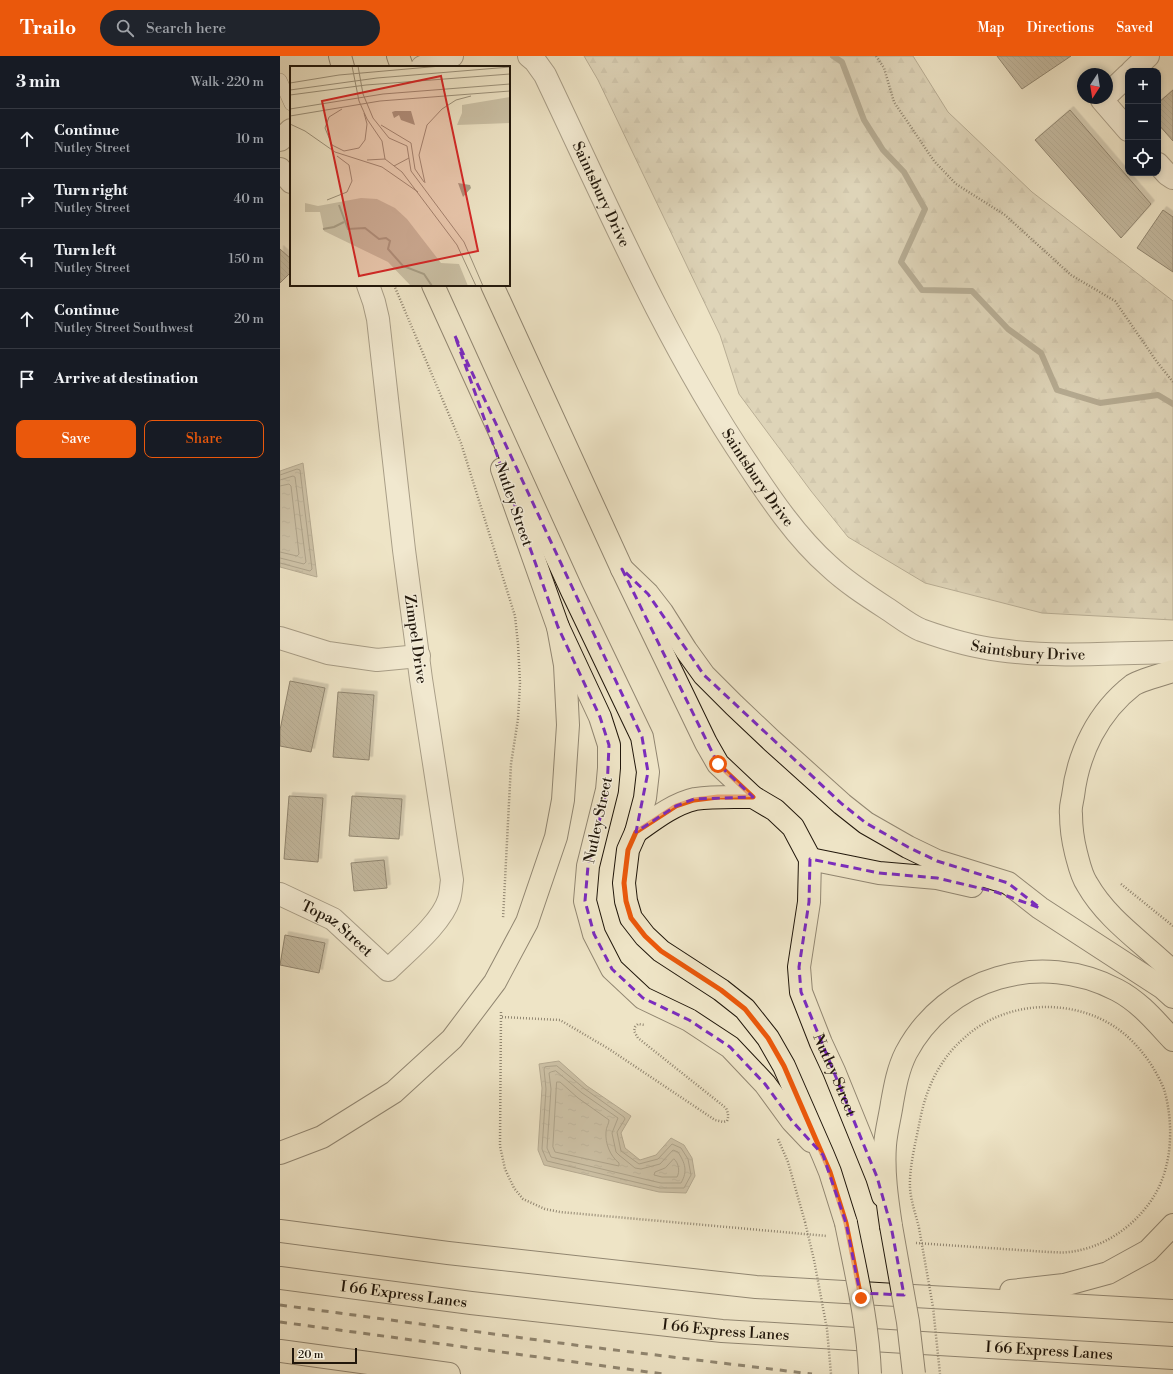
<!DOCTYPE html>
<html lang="en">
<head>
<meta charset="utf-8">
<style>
  body { margin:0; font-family:"Libre Bodoni",serif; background:#20242c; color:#f1f3f6 }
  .controls { position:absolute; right:12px; top:12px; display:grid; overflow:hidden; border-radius:8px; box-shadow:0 2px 6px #0003 }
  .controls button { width:36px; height:36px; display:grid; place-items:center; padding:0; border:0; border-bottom:1px solid #363941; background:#171b24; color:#f1f3f6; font:20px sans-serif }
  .compass { position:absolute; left:797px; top:12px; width:36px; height:36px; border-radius:50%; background:#171b24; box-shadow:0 2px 6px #0003; rotate:192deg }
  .scale { position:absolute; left:12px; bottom:10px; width:65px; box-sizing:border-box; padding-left:4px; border:2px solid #21170b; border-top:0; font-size:11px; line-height:14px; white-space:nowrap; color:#21170b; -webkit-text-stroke:3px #f4edda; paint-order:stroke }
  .stop { position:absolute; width:12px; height:12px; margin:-9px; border:3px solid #ea580c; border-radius:50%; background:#fff }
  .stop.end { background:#ea580c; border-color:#fff; box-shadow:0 1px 4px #0008 }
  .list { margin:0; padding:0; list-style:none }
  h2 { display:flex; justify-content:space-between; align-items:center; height:52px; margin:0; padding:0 16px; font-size:17px }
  h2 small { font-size:13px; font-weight:400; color:#9ea1a6 }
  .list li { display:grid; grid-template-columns:26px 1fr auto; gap:12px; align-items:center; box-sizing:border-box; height:60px; padding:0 16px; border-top:1px solid #363941 }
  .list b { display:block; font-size:15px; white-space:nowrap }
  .list p { margin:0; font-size:13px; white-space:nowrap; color:#9ea1a6 }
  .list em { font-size:13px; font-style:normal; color:#9ea1a6 }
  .actions { display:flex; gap:8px; padding:12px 16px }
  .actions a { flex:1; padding:9px 0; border:1px solid #ea580c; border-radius:8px; text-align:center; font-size:14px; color:#ea580c }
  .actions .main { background:#ea580c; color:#fff }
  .icon { flex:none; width:22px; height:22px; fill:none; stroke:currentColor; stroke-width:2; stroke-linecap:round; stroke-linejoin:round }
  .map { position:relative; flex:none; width:893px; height:1318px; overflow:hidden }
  header { display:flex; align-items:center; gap:24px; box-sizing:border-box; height:56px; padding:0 20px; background:#ea580c; color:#fff }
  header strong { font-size:19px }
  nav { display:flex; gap:22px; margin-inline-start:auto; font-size:14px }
  .search { width:280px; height:36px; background:#20242c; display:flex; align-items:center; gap:10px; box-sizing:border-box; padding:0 14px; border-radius:22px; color:#9ea1a6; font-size:15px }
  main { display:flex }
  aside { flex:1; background:#171b24 }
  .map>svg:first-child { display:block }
</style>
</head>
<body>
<header>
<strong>Trailo</strong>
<div class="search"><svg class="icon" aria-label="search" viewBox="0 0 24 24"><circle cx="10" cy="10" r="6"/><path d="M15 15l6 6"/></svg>Search here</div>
<nav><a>Map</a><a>Directions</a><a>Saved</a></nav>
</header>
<main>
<aside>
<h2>3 min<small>Walk · 220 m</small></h2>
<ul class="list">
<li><svg class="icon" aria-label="ahead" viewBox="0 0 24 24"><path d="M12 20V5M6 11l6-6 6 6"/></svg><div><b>Continue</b><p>Nutley Street</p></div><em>10 m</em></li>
<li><svg class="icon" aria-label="right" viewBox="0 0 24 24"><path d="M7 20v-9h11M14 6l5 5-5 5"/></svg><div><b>Turn right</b><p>Nutley Street</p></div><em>40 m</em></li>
<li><svg class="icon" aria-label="left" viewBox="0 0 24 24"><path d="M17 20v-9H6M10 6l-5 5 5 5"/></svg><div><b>Turn left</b><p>Nutley Street</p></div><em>150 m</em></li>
<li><svg class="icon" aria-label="ahead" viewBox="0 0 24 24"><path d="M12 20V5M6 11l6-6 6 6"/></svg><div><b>Continue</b><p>Nutley Street Southwest</p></div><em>20 m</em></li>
<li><svg class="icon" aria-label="arrive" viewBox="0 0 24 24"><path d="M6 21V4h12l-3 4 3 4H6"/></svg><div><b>Arrive at destination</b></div></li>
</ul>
<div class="actions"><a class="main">Save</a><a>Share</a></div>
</aside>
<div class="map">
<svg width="893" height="1318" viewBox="0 0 893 1318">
  <defs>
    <pattern id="forest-firs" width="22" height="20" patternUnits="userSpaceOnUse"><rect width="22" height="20" fill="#cbc1a6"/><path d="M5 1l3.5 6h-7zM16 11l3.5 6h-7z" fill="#aea58e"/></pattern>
    <pattern id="water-ripples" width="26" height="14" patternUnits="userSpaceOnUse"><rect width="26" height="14" fill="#a89e86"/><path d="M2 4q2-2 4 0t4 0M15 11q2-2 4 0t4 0" fill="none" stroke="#88806c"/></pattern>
    <pattern id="building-back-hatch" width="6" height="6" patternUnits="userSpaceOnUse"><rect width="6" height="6" fill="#8c826c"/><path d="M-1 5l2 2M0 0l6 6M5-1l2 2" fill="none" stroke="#726957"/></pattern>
    <filter id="shadow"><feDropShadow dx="3.5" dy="-3.5" stdDeviation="0" flood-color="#0004"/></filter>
  </defs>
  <rect width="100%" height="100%" fill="#eee4c6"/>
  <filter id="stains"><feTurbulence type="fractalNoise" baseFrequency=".005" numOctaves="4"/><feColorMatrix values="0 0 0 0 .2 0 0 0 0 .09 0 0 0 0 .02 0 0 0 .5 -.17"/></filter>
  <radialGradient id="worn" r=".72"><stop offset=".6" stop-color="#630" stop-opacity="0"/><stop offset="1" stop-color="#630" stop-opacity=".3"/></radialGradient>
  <path fill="url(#forest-firs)" stroke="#766c58" d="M304 0H633L668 56 752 136 893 245V564L762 557 645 527 568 481 531 435 459 338 440 279 318 24Z"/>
  <g fill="url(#water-ripples)" stroke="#726855">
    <path d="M23 407 37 521 0 511V415Z"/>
    <path d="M279 1005 307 1030 351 1060 341 1077 345 1092 360 1104 376 1099 391 1082 404 1089 412 1102 415 1120 406 1137 379 1136 264 1109 258 1094 262 1032 259 1008Z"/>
  </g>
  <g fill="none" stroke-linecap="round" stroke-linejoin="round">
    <g stroke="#645a48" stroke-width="1">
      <path d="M0 419 17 413 20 414 32 513 30 515 0 507"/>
      <path d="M0 424 13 420 15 421 26 506 24 508 0 502"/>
      <path d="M0 430 9 428 11 430 19 498 17 500 0 496"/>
      <path d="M277 1010 305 1033 344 1061 345 1063 337 1076 341 1095 359 1108 378 1103 392 1088 401 1092 408 1103 411 1119 404 1132H380L267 1105 262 1093 266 1033 264 1013 265 1011Z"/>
      <path d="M276 1015 302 1037 338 1062 332 1077 336 1096 339 1099 355 1112 361 1113 380 1108 393 1094 398 1096C405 1107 408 1115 401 1127H381L271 1101 267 1092 271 1033 269 1017 271 1016Z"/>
      <path d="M277 1026H280L298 1042 329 1064C329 1068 326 1071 326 1076 325 1087 330 1100 339 1107V1110L275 1096 273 1091Z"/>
      <path d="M394 1103C399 1107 400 1116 397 1121H382L374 1119 375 1116 385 1112Z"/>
    </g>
    <path stroke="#726855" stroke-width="6" d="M553 0 562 6 584 64 603 94 624 116 645 153 621 206 642 234 692 235 728 273 761 297 777 334 820 347 878 339 893 348"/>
  </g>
  <g fill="url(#building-back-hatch)" stroke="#21170b" filter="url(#shadow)">
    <path d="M717 0H791L742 33Z"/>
    <path d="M893 34V85L878 68V47Z"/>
    <path d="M790 54 871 148 841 182 755 84Z"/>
    <path d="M883 154 893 161V216L857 192Z"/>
    <path d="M0 193 11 203V216L0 227Z"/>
    <path d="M10 625 45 632 31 696 0 690V674Z"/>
    <path d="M58 636 94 639 89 704 53 701Z"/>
    <path d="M9 740 43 742 38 806 4 803Z"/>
    <path d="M72 740 122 743 119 783 69 780Z"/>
    <path d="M104 804 107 832 74 835 71 807Z"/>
    <path d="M5 879 45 887 39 917 0 909Z"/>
  </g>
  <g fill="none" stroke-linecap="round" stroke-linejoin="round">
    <g stroke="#544a3a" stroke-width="14">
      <path id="service" d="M0 24 11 48"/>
    </g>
    <g stroke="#544a3a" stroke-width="24">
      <g id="minor">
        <path d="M852 15 868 0"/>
        <path d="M827 39 848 19"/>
        <path d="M824 42 822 44 848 74"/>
        <path d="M0 84 11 74"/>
        <path d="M878 108 887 118 893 122"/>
        <path d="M0 113 11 126"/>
        <path d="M0 582 48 597 97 604 139 600"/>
        <path id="s1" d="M0 838 53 863 108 914C126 896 162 867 169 843 171 837 171 830 172 824L141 623 124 494 98 263 94 246 88 229"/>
      </g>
    </g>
    <g stroke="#544a3a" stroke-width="24">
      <g id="tertiary">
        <path id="s2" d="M249 0 255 5 265 19C327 149 386 287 467 407 490 442 517 482 549 510 566 526 586 539 606 552 617 559 629 569 641 574 666 583 693 591 719 594 774 602 837 597 893 596"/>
        <path d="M142 11 172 0"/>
      </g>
    </g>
    <g stroke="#21170b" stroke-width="24">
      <g id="primary">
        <path d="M60 0 63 11"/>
        <path d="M118 0 122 11"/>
        <path d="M153 229 292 535 362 681 368 716 365 742 356 776 348 794 344 827 346 845 351 862 365 880 381 895 441 934 465 953 488 982 504 1010 543 1099 550 1116 566 1167"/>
        <path id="s3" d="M212 229 342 513 426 687 438 708 473 741 495 754 513 771 530 803 529 846 519 911 521 936 541 987 554 1015 597 1121 603 1140"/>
        <path d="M222 413 278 571 320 661 329 689V712L327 734 308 810 305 845 314 878 332 913 363 942 409 964 450 991 485 1028 512 1065 531 1085"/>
        <path d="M356 776C373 764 393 748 415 743 434 740 454 741 473 741"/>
      </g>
    </g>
    <g stroke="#21170b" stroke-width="24">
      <g id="motorway">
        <path d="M342 513 368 538 382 556 406 594 424 619 454 649 492 685 562 748 586 767 628 791 657 805 728 827 760 852 883 932 893 941"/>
        <path d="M893 615C883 618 861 624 853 629 818 656 798 697 793 740 792 746 790 752 791 758 791 771 793 785 796 797 799 808 801 819 807 828 828 865 864 887 893 916"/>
        <path d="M530 803 599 817 657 822 692 830"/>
        <path d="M0 1097 42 1081 114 1036 172 983 215 926 247 866 276 781 283 744 288 669 285 609 278 571"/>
        <path d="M611 1170C607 1143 603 1116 605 1089 606 1075 610 1061 612 1047 615 1030 618 1013 626 997 666 921 761 894 837 934 860 946 876 966 893 984"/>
        <path d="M0 1175 168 1197 476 1231 893 1255"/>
        <path id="s4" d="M0 1222 191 1247 442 1275 893 1302"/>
        <path d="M731 1235 784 1229 828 1217 868 1195 893 1169"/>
        <path d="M0 1295 169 1318"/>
      </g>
    </g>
    <g stroke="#21170b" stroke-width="2.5" stroke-dasharray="1 2" stroke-linecap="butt">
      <path d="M596 0 604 12 614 46 654 105 676 128 725 159 791 219 835 245 877 306 893 326"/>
      <path d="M114 229 181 387 235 560 238 588 240 627 238 663 231 708 223 863"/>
      <path d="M841 828 893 870"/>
      <path d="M221 956 220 1090 225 1113 234 1132 243 1143 265 1153 280 1156 547 1180"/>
      <path d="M222 961 280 964 329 993 435 1064 443 1066 447 1065C449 1060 448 1057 446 1052L358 982 354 975 355 971 358 968 365 969"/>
      <path d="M498 1083 508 1106 525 1166"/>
      <path d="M636 1187 768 1196C775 1196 782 1197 789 1196 826 1192 861 1166 878 1133 893 1103 893 1064 884 1033 876 1014 864 996 849 982 804 940 727 941 683 983 659 1004 646 1033 640 1064 636 1085 629 1111 630 1132 631 1146 636 1159 639 1172"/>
    </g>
    <use href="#service" stroke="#f4edda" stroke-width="13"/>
    <use href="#minor" stroke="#f4edda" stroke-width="22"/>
    <use href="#tertiary" stroke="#f4edda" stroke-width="22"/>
    <use href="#primary" stroke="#eee4c6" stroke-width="22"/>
    <use href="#motorway" stroke="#eee4c6" stroke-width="22"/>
    <g stroke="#21170b" stroke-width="3" stroke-dasharray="7 7" stroke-linecap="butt">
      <path d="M0 1249 302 1290 532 1318"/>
      <path d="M0 1266 383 1318"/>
    </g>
    <g stroke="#21170b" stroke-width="24" stroke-linecap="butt">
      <g id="primary-bridge">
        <path d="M566 1167C576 1217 588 1267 590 1318"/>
        <path d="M611 1170 628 1266 634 1318"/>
      </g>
    </g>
    <g stroke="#21170b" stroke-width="2.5" stroke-dasharray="1 2" stroke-linecap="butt">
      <path d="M525 1166 534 1204 547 1273 551 1318"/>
      <path d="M639 1172 653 1251 660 1318"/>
    </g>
    <use href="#primary-bridge" stroke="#eee4c6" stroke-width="22"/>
  </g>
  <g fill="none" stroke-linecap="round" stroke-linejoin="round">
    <path stroke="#ea580c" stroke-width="5" d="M438 708 473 741H438L414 744 396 750 356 776 348 794 344 827 346 845 351 862 365 880 381 895 441 934 465 953 488 982 504 1010 550 1116 566 1167 581 1242"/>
  </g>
  <path d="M0 0H893V1318H0ZM175 280 362 681 368 716 356 776 396 750 414 743 473 741 438 708 342 513 368 538 424 619 562 748 586 767 628 791 657 805 728 827 760 852 716 836 657 822 599 817 530 803 529 846 519 911 521 936 597 1121 611 1170 624 1239 580 1237 566 1167 543 1099 512 1065 485 1028 450 991 409 964 363 942 332 913 314 878 305 845 308 810 327 734 329 689 320 661 278 571Z" fill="#eee4c6" fill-opacity=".55" fill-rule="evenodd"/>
  <path fill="none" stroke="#7b2cbf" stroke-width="3" stroke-dasharray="8 5" stroke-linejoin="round" d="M175 280 362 681 368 716 356 776 396 750 414 743 473 741 438 708 342 513 368 538 424 619 562 748 586 767 628 791 657 805 728 827 760 852 716 836 657 822 599 817 530 803 529 846 519 911 521 936 597 1121 611 1170 624 1239 580 1237 566 1167 543 1099 512 1065 485 1028 450 991 409 964 363 942 332 913 314 878 305 845 308 810 327 734 329 689 320 661 278 571Z"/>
  <g text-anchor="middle" stroke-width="3" stroke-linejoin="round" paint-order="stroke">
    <g font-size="15" fill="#21170b" stroke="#f4edda">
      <text dy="5" stroke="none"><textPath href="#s2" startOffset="157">Saintsbury Drive</textPath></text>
      <text dy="5" stroke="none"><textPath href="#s2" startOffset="481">Saintsbury Drive</textPath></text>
      <text transform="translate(234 448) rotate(71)" y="5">Nutley Street</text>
      <text transform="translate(136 583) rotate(82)" y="5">Zimpel Drive</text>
      <text dy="5" stroke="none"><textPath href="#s2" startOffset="817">Saintsbury Drive</textPath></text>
      <text transform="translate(318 764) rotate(-78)" y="5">Nutley Street</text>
      <text dy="5" stroke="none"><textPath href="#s1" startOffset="67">Topaz Street</textPath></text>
      <text dy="5" stroke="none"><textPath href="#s3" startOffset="888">Nutley Street</textPath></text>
      <text dy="5" stroke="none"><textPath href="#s4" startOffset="125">I 66 Express Lanes</textPath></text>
      <text dy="5" stroke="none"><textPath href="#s4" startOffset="449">I 66 Express Lanes</textPath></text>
      <text dy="5" stroke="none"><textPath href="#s4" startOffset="773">I 66 Express Lanes</textPath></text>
    </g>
  </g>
  <g transform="translate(10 10)">
    <rect width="220" height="220" fill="#eee4c6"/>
    <path d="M220 31V57L167 59 172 47V39Z" fill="#cbc1a6"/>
    <path d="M71 132 87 133 105 142 117 153 151 197 169 198 178 220H121L98 196 34 165 30 146H15V137L28 140Z" fill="#cbc1a6"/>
    <path d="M105 45H121L125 59 111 54 109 49 104 52 102 46ZM168 117 180 119 181 122 173 131Z" fill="#a89e86"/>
    <path fill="none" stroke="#a89e86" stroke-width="2" d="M49 139 58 163 75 162 89 173 96 172 100 175 98 183 113 200 134 208 142 220M33 163 44 161 54 156"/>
    <path fill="none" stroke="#9c927b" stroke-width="1" d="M62 0 69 35 77 53 92 75 95 93 112 106 167 179 186 220M68 0 73 28 83 52 99 72 117 80 121 105 174 176 193 220M0 17 49 9 151 0M0 24 87 12 220 1M0 29 76 19 220 8M0 43 93 28 220 18M52 43 39 51 35 62 42 79 54 85 69 82 75 74 77 58 74 47M0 50 90 35 220 25M0 58 15 65 45 86 92 101 128 126M91 59 121 77 125 103 134 116M77 94 95 93M104 100 119 92M135 117 129 89 137 59 152 43 166 34 181 30M37 134 57 126 62 115 59 99 47 90"/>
    <path fill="#d62828" fill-opacity="0.15" stroke="#d62828" stroke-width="2" d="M151 10 188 185 69 210 32 35Z"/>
    <rect width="220" height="220" fill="none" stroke="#21170b" stroke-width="2"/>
  </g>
  <rect width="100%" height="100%" filter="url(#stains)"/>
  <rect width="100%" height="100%" fill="url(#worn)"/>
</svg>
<div class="controls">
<button>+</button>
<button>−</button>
<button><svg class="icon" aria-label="locate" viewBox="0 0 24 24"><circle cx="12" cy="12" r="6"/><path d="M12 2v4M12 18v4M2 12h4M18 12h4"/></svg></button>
</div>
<svg class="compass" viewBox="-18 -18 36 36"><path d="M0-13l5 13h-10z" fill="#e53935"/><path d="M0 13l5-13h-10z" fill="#9ea1a6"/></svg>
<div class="scale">20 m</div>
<div class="stop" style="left:438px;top:708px"></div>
<div class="stop end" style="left:581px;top:1242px"></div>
</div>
</main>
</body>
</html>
